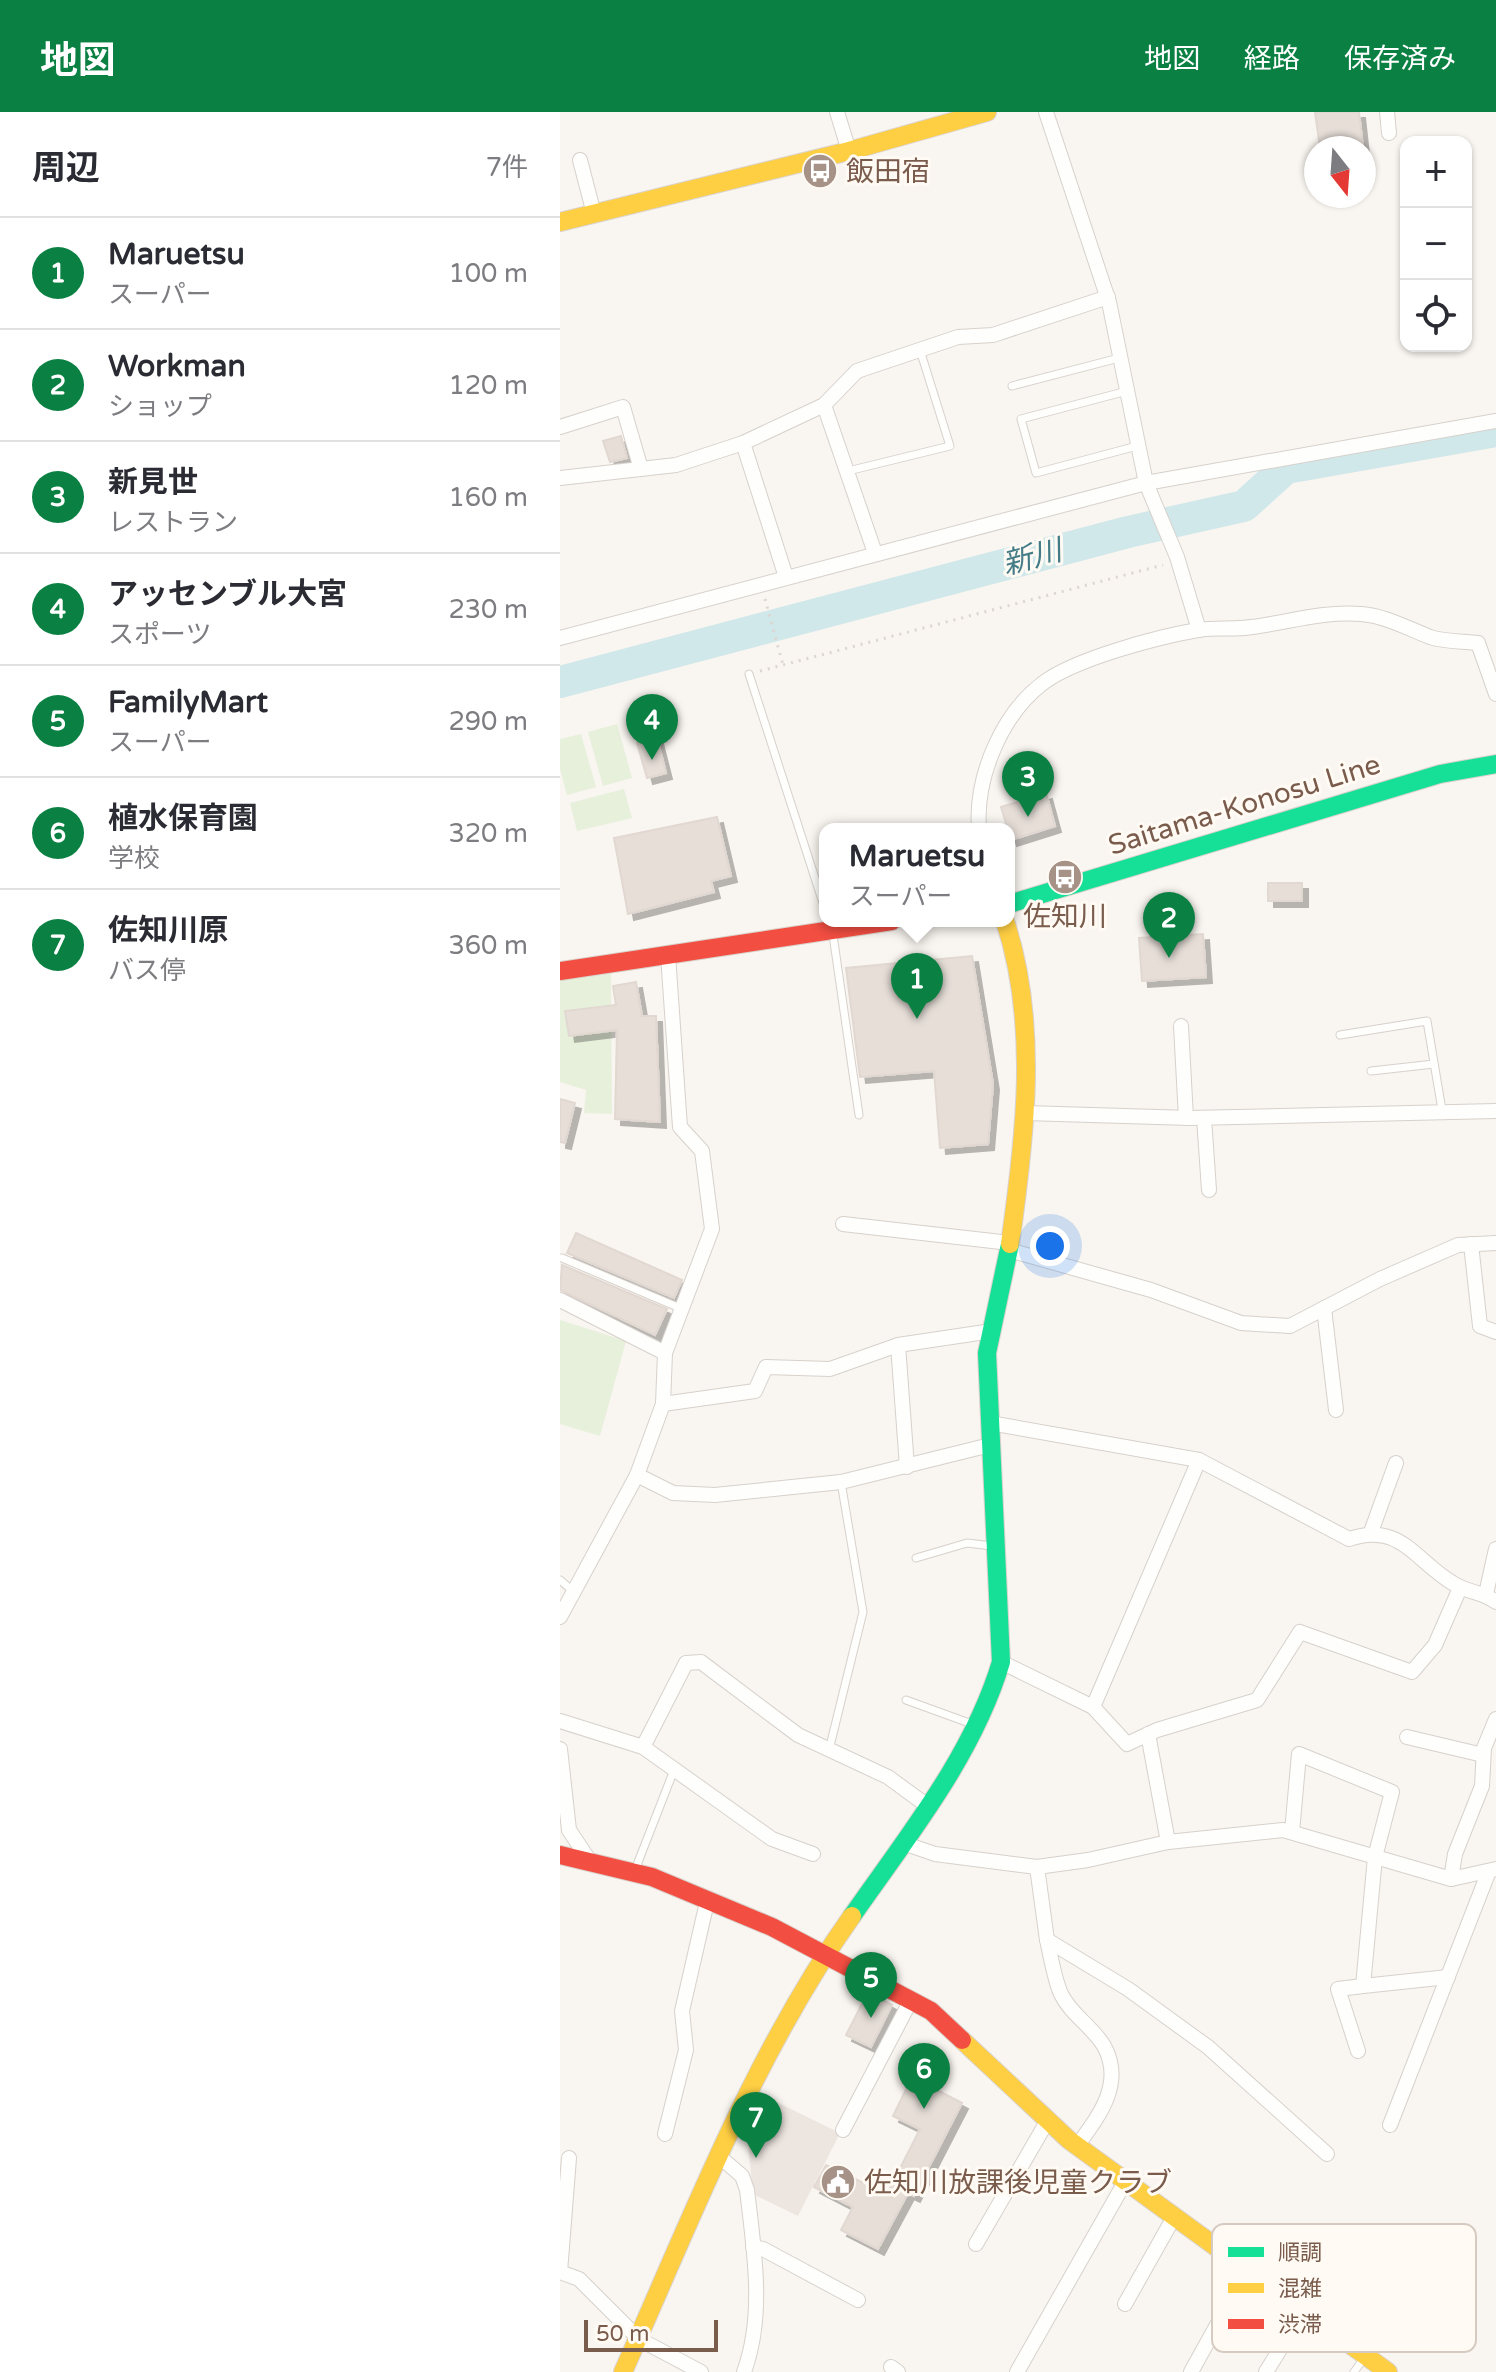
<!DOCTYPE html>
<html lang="ja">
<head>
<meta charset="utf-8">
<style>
  body { margin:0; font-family:"Varela Round","Noto Sans JP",sans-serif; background:#f7f7f7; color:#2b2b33 }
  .controls { position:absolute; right:24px; top:24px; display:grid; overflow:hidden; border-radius:16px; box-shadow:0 2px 6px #0004 }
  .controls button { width:72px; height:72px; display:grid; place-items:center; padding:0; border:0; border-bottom:2px solid #e1e1e2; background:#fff; color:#2b2b33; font:40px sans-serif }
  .compass { position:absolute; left:744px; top:24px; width:72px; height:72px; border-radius:50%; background:#fff; box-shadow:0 2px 6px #0004; rotate:163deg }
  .scale { position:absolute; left:24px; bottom:20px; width:134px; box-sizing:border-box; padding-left:8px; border:4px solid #7a5c4d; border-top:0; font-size:22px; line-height:28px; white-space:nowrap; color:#7a5c4d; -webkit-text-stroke:6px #fffaf3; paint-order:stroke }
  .you { position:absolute; left:490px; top:1134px; width:28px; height:28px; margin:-20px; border:6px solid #fff; border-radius:50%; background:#1a73e8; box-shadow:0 0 0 12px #1a73e833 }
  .badge { display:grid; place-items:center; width:52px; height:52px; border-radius:50%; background:#0b8043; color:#fff; font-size:26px; font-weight:700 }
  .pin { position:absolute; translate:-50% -66px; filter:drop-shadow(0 2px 4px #0008) }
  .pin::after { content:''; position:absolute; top:42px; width:28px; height:24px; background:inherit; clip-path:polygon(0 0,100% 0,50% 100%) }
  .popup { position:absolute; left:259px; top:711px; width:196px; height:104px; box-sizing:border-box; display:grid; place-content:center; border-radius:16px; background:#fff; filter:drop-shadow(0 2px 6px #0005); font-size:26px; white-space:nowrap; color:#7c7c81 }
  .popup b { font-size:30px; color:#2b2b33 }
  .popup::after { content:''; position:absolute; left:50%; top:100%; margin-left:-16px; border:16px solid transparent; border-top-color:#fff }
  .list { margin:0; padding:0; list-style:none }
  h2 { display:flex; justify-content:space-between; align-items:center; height:104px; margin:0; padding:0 32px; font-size:34px }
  h2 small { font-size:26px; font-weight:400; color:#7c7c81 }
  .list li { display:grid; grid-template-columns:52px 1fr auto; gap:24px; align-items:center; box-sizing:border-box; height:112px; padding:0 32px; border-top:2px solid #e1e1e2 }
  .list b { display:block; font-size:30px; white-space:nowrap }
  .list p { margin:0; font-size:26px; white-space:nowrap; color:#7c7c81 }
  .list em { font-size:26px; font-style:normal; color:#7c7c81 }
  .icon { flex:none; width:44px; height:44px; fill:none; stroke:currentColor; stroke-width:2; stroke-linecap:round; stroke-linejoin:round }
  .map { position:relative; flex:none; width:936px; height:2260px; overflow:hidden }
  header { display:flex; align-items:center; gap:48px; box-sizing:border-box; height:112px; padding:0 40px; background:#0b8043; color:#fff }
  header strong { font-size:38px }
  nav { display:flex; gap:44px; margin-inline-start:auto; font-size:28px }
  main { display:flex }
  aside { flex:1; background:#fff }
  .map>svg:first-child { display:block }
</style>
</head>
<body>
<header>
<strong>地図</strong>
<nav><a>地図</a><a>経路</a><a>保存済み</a></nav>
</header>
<main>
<aside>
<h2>周辺<small>7件</small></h2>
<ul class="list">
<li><span class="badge">1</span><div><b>Maruetsu</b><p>スーパー</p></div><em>100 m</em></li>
<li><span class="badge">2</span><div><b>Workman</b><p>ショップ</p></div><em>120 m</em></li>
<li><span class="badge">3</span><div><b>新見世</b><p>レストラン</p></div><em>160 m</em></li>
<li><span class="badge">4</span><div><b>アッセンブル大宮</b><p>スポーツ</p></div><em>230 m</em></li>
<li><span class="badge">5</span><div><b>FamilyMart</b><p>スーパー</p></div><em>290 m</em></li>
<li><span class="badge">6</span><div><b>植水保育園</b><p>学校</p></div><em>320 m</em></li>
<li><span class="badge">7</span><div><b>佐知川原</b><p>バス停</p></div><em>360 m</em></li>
</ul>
</aside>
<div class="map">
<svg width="936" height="2260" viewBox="0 0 936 2260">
  <defs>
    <filter id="shadow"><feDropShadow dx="6" dy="6" stdDeviation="0" flood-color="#0004"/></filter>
  </defs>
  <rect width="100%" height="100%" fill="#f9f5f0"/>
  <path fill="#ede5e0" d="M204 1984 280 2021 238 2104 193 2082 187 2020Z"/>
  <g fill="#e7f0db">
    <path d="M57 612 72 666 43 674 28 620Z"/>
    <path d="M21 622 36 675 7 683 0 657V627Z"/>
    <path d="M64 677 72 706 17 719 10 691Z"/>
    <path d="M51 860 52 1002 24 1001 26 978 0 970V868Z"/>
    <path d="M0 1208 66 1229 40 1324 0 1312Z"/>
  </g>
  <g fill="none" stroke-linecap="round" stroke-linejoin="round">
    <path stroke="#d0e8ea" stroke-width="32" d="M0 570 568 420 684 394 726 356 936 319"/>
  </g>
  <g fill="#e6ded7" stroke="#e2d8d2" stroke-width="2" filter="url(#shadow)">
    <path d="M755 0H799L803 36H760Z"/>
    <path d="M61 324 67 346 50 350 43 329Z"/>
    <path d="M97 626 106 661 87 666 77 631Z"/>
    <path d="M486 681 495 714 451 728 441 695Z"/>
    <path d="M157 705 171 764 151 769 154 780 68 802 54 726Z"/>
    <rect x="708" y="771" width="34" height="18"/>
    <path d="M643 822 646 865 582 869 579 826Z"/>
    <path d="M412 844 433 972 428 1032 380 1036 374 959 300 965 286 856Z"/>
    <path d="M76 870 82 904H96L100 1010 55 1007 57 918 9 924 5 899 56 893 53 874Z"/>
    <path d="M0 987 15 991 5 1031 0 1030Z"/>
    <path d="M16 1121 122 1168 114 1186 7 1141Z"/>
    <path d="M2 1153 107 1197 95 1223 0 1178Z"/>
    <path d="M308 1880 332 1893 311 1935 286 1923Z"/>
    <path d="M352 1965 402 1991 354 2084 348 2081 318 2137 281 2118 293 2095 254 2075 266 2053 327 2082 360 2017 333 2004Z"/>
  </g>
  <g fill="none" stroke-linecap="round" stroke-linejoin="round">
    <g stroke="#d7d1cb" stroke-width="9">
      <g id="lane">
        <path d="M452 274 559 246"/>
        <path d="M567 279 461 307 476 361 577 334"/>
        <path d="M288 359 390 334 360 238"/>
        <path d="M189 562 265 797"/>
        <path d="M273 823 299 1003"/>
        <path d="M780 923 867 909 882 998"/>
        <path d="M811 959 874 952"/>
        <path d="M2 1146 120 1196"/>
        <path d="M356 1446 407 1431 432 1434"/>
        <path d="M0 1468 14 1480"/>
        <path d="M346 1588 412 1612"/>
        <path d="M269 1638 303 1500 281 1370"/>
        <path d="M75 1758 114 1658"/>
        <path d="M794 2260 804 2246"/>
      </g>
    </g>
    <g stroke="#d7d1cb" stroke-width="16">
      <g id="street">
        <path d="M277 0 289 39"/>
        <path d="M486 0 549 190 586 371 617 445 639 518"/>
        <path d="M827 0 829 21"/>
        <path d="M20 48 34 102"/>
        <path d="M264 293 315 441"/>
        <path d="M0 315 63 295 81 357"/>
        <path d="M183 331 226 465"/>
        <path d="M0 366 116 353 183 331 264 293 297 259 398 225 433 223 548 185"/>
        <path d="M0 526 586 371 936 309"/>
        <path d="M419 717C415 666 441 603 483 571 515 547 597 525 638 518 656 515 674 518 692 515 730 510 762 499 801 502 826 504 847 516 870 525 885 530 903 529 918 531L936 582"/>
        <path d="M621 914 626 1006"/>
        <path d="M465 1001 631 1006 936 999"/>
        <path d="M644 1006 649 1078"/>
        <path d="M283 1112 450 1131"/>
        <path d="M911 1132 920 1214 936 1220"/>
        <path d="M449 1138 591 1178 681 1211 730 1214 820 1167 898 1133 936 1131"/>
        <path d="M0 1188 105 1241"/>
        <path d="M764 1196 776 1298"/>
        <path d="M338 1233 347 1355"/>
        <path d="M103 1292 195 1279 206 1255 270 1257 338 1233 432 1219"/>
        <path d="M430 1311 639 1348 789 1427C842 1409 856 1451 896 1473 910 1481 923 1480 936 1490"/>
        <path d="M77 1363 113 1381 155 1383 281 1370 430 1333"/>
        <path d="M811 1420 836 1351"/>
        <path d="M926 1482 936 1437"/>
        <path d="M0 1505 77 1363 103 1292 105 1241 152 1117 142 1039 120 1015 108 843"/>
        <path d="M441 1550 533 1595 567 1632 597 1618 697 1588 740 1520 852 1560 875 1533 900 1476"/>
        <path d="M533 1595 639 1348"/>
        <path d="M0 1609 83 1635 212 1727 253 1742"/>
        <path d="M588 1622 608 1730"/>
        <path d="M847 1625 923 1643"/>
        <path d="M83 1635 126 1551 141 1550 238 1623 328 1665 369 1695"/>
        <path d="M0 1637 9 1718 29 1748"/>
        <path d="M732 1720 739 1642 832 1680 815 1745 803 1874 888 1865"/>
        <path d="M346 1732 375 1742 477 1755 528 1748 608 1730 723 1718 891 1767 936 1757"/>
        <path d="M477 1755 487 1828 568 1877 648 1935 767 2042"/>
        <path d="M891 1767 895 1742 922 1674 924 1636 936 1607"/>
        <path d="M487 1828C491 1845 494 1866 501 1882 511 1903 533 1915 544 1934 565 1972 538 2005 517 2034"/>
        <path d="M798 1939 778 1877 803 1874"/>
        <path d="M830 2013 929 1759"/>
        <path d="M283 2018 351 1888"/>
        <path d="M105 2022 126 1938 122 1899 147 1790"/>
        <path d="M160 2045 182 2064 187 2078C194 2138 205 2203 184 2260"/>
        <path d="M416 2132 488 2008"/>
        <path d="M193 2135 203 2137 298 2188"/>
        <path d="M0 2160 19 2167 79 2227 141 2260"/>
        <path d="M0 2160 9 2046"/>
        <path d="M565 2192 614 2105"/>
        <path d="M331 2255 338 2260"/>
        <path d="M457 2260 565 2070"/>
        <path d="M631 2260 687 2159"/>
        <path d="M706 2260 743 2200"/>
      </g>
    </g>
    <g stroke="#d9d2cb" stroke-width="20">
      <g id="fast">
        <path d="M449 792 880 662 936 652"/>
        <path d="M292 1804C347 1725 413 1644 441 1550L427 1241 450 1132"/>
      </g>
    </g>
    <g stroke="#d9d2cb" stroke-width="20">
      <g id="slow">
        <path d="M0 110 289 39 427 0"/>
        <path d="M445 809C479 912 465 1027 450 1132"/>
        <path d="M402 1928 509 2028 828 2260"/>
        <path d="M63 2260C132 2106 194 1942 292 1804"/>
      </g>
    </g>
    <g stroke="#d9d2cb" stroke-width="20">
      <g id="jam">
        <path d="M0 859 332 809"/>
        <path d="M0 1743 92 1765 212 1815 371 1899 402 1928"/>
      </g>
    </g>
    <g stroke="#dcd5d0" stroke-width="3" stroke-dasharray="2 6" stroke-linecap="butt">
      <path d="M205 487 223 553"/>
      <path d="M200 559 603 453"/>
    </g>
    <use href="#lane" stroke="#fefefd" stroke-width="7"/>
    <use href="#street" stroke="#fefefd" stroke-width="14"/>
    <use href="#fast" stroke="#16e098" stroke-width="18"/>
    <use href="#slow" stroke="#ffcf43" stroke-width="18"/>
    <use href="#jam" stroke="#f24e42" stroke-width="18"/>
  </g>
  <defs>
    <g id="bus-disc" transform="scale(1.8)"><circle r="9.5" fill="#a69286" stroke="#fffaf3"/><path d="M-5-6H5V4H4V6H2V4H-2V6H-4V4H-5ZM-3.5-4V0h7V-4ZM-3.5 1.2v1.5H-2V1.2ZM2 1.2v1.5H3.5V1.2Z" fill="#fff"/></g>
    <g id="civic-disc" transform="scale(1.8)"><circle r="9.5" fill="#a69286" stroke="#fffaf3"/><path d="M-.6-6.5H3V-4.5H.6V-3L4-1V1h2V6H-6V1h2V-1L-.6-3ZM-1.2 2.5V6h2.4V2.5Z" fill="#fff"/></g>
  </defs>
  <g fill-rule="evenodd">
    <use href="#bus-disc" x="260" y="59"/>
    <use href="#bus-disc" x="505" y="765"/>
    <use href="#civic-disc" x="278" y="2070"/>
  </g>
  <g text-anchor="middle" stroke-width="6" stroke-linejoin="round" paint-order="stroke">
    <g font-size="28" fill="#7a5c4d" stroke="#fffaf3" text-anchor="start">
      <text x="286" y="69">飯田宿</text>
      <text x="505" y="814" text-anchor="middle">佐知川</text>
      <text x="304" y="2080">佐知川放課後児童クラブ</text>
    </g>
    <g font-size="28" fill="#7a5c4d" stroke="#fffaf3">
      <text transform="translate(684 692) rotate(-17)" y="10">Saitama-Konosu Line</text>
    </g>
    <g font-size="30" font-style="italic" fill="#437c86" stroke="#fffaf3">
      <text transform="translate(472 445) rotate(-15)" y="10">新川</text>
    </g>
  </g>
  <rect x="652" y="2112" width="264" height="128" rx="12" fill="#fffaf3" stroke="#d7cbc1" stroke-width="2"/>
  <rect x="668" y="2135" width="36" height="10" fill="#16e098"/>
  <rect x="668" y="2171" width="36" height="10" fill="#ffcf43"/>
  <rect x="668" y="2207" width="36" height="10" fill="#f24e42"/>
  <g font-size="22" fill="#7a5c4d">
    <text x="718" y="2148">順調</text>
    <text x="718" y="2184">混雑</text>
    <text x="718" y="2220">渋滞</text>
  </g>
</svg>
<div class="controls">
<button>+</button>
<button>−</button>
<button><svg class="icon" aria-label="locate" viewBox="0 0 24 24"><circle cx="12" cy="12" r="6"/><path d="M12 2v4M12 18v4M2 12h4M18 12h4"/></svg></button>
</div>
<svg class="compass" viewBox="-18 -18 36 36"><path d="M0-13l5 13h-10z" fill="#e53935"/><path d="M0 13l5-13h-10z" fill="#7c7c81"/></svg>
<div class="scale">50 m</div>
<div class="you"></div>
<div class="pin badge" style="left:357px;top:907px">1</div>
<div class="popup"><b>Maruetsu</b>スーパー</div>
<div class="pin badge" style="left:609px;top:846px">2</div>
<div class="pin badge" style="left:468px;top:705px">3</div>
<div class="pin badge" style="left:92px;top:648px">4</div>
<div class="pin badge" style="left:311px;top:1906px">5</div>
<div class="pin badge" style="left:364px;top:1997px">6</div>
<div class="pin badge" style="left:196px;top:2046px">7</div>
</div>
</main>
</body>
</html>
